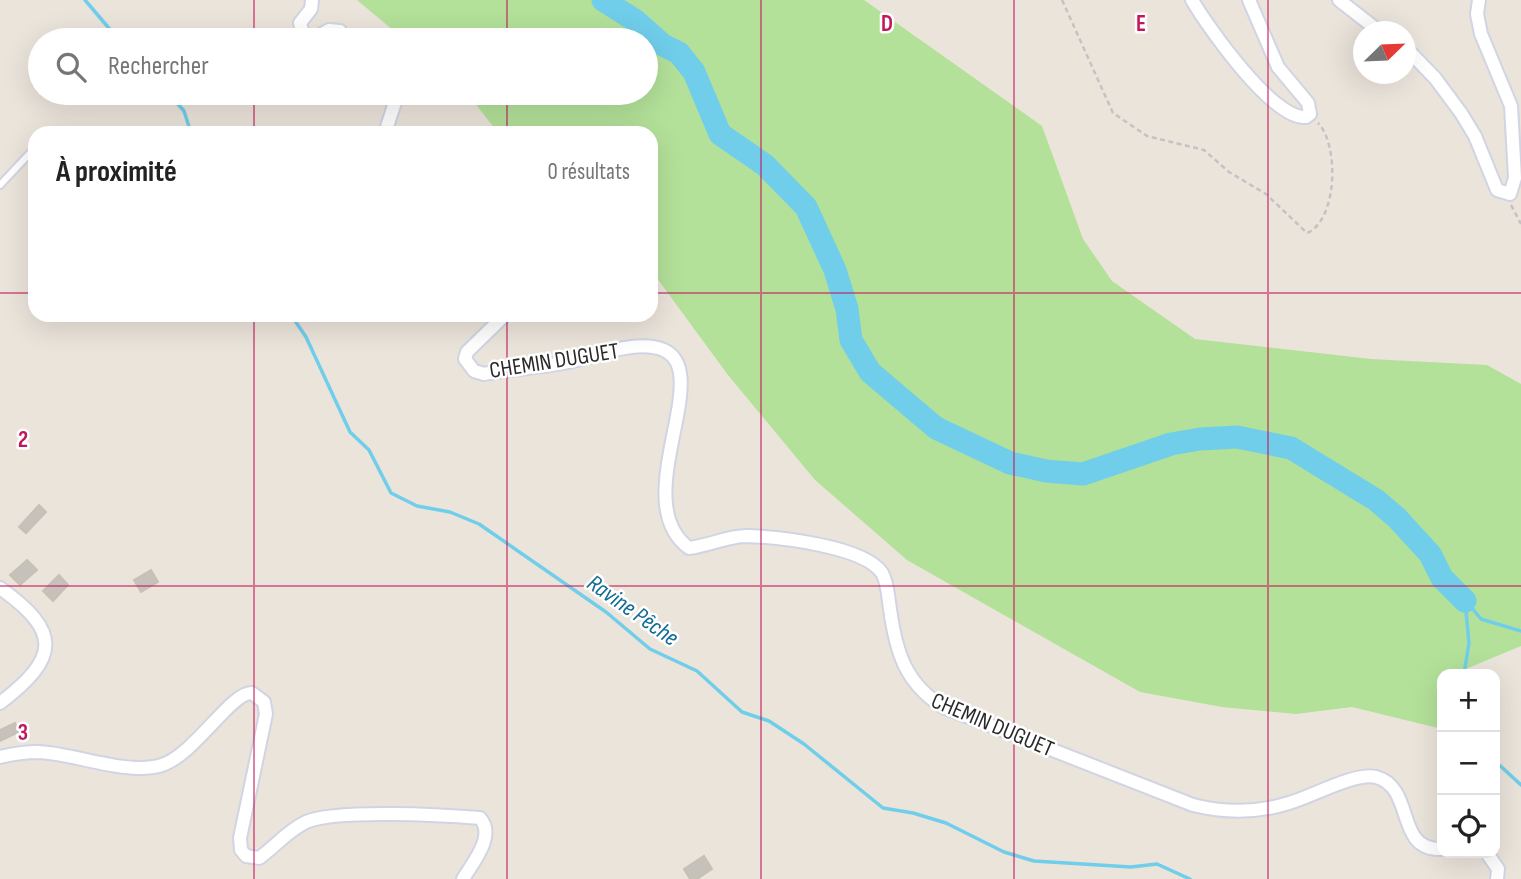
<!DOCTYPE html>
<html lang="fr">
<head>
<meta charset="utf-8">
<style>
  body { margin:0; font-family:"Sofia Sans Condensed",sans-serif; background:#f2f2f2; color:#222 }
  .controls { position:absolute; right:21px; bottom:21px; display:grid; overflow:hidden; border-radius:14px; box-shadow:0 7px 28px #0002 }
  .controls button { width:63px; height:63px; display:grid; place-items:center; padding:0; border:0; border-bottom:2px solid #e0e0e0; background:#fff; color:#222; font:35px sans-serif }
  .compass { position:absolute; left:1353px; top:21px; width:63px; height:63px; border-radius:50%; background:#fff; box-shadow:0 7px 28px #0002; rotate:67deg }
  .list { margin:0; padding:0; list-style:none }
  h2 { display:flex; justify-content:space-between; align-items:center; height:91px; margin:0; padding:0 28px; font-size:30px }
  h2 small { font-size:23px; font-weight:400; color:#767676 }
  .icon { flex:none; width:38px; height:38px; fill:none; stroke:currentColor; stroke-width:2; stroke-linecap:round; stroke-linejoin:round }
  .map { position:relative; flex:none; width:1521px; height:879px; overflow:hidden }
  .search { position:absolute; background:#fff; box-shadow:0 7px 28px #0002; left:28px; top:28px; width:630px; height:77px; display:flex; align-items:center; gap:18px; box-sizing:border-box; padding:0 24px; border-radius:38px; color:#767676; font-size:26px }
  .panel { position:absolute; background:#fff; box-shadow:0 7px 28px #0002; left:28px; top:126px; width:630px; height:196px; border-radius:21px }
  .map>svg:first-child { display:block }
</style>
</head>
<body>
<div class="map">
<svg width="1521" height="879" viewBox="0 0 1521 879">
  <rect width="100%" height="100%" fill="#ebe4db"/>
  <path fill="#b3e199" d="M357 0H864L1042 126 1083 239 1112 281 1195 339 1371 359 1487 365 1521 384V646L1461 671 1460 674H1442V729L1352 707 1296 714 1222 707 1140 692 907 560 815 480 728 375 651 270V133H498L467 93H646V40H405Z"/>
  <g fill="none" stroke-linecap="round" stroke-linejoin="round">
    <g stroke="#70ceeb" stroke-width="3.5">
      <path d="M85 0 119 40"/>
      <path d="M168 93 184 111 191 133"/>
      <path d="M291 315 306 337 350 432 369 450 391 493 417 506 450 512 479 524 606 612 650 649 697 671 742 712 769 721 804 744 883 808 913 813 946 823 1004 852 1034 861 1131 867 1157 864 1190 879"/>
      <path d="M1467 602 1481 619 1521 631"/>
      <path d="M1464 674 1469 643 1465 601"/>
      <path d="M1495 761 1521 785"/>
    </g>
    <path stroke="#70ceeb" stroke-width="23" d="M603 0 636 21 663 45 679 53 694 72 720 134 765 165 806 207 835 270 847 309 851 340 870 372 936 428 1010 463 1046 471 1083 474 1171 444 1200 439 1237 437 1291 448 1376 500 1397 518 1430 554 1442 578 1465 601"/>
  </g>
  <g fill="#c6c1bb" stroke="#c6c0b5" stroke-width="2">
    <path d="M39 505 46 512 26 533 19 527Z"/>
    <path d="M27 560 37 570 20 585 10 575Z"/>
    <path d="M151 570 158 582 141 592 134 580Z"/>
    <path d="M59 575 68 585 53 601 43 591Z"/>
    <path d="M15 723 19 732 0 741V730Z"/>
    <path d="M704 856 712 869 697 879H690L684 869Z"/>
  </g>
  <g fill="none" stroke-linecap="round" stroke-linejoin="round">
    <g stroke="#d1d4e2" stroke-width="10">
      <path id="service" d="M0 185 33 150"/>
    </g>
    <g stroke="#d1d4e2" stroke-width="16">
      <g id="minor">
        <path d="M312 0 311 9 300 23 304 38 312 40 329 30 340 31 344 40"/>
        <path d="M1192 0C1207 26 1274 121 1306 117L1310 114 1308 103 1278 67 1249 0"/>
        <path d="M1339 0 1380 32"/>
        <path d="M1406 48 1435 78 1461 113 1475 136 1497 190 1510 194 1515 178 1511 106 1481 34 1477 14 1479 0"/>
        <path d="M385 133 398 93"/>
        <path d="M505 315 467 352 465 359 474 371 484 374C510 369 537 368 563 363 592 358 624 343 653 347 727 358 622 499 689 548 708 546 728 536 746 536 778 537 864 546 882 573 888 583 888 597 890 609 896 652 905 683 943 707L1193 805C1225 813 1257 813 1289 803 1311 797 1355 772 1376 777 1416 788 1394 851 1442 849"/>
        <path d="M0 588C62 632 59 658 0 703"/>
        <path d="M0 757C12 754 25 752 38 752 74 753 127 776 162 765 195 754 232 691 252 693L264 702 266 714 240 838 241 850 246 856 259 858C276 846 287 831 306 822 335 809 444 815 480 818 496 836 473 862 463 879"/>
        <path d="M1487 853 1498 869 1497 879"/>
      </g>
    </g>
    <g stroke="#c3c3c3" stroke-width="2.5" stroke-dasharray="5 3.5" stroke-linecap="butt">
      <path d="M1062 0 1113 113 1147 136 1204 150 1229 172 1266 194 1307 233C1338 220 1339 144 1318 123"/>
      <path d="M1511 205 1521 224"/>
    </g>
    <use href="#service" stroke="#fff" stroke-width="6"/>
    <use href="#minor" stroke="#fff" stroke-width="12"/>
  </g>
  <path fill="none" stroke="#c2185b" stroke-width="2" stroke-opacity="0.55" d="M254 0V40M507 0V40M761 0V879M1014 0V879M1268 0V879M254 93V133M507 93V133M0 293H35M651 293H1521M254 315V879M507 315V879M0 586H1521"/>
  <g text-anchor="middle" stroke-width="5" stroke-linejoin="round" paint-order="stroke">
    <g font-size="23" fill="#292929" stroke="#fff">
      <text transform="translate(554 360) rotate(-9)" y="8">CHEMIN DUGUET</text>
      <text transform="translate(993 724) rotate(23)" y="8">CHEMIN DUGUET</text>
    </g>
    <g font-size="24" font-style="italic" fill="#116c96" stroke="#fff">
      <text transform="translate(633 610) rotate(35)" y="8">Ravine Pêche</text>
    </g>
  </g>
  <g font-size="23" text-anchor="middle" font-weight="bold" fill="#c2185b" stroke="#fff" stroke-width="5" stroke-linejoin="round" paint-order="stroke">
    <text x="887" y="31">D</text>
    <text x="1141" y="31">E</text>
    <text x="23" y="447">2</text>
    <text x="23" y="740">3</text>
  </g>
</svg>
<div class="controls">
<button>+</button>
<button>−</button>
<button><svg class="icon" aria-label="locate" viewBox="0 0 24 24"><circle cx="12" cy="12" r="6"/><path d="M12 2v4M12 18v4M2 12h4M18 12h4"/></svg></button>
</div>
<svg class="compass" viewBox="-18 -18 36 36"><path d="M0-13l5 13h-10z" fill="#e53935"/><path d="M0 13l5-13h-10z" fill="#767676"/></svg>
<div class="search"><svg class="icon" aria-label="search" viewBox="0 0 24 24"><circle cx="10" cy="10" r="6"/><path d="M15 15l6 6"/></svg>Rechercher</div>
<section class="panel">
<h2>À proximité<small>0 résultats</small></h2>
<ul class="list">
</ul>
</section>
</div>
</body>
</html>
